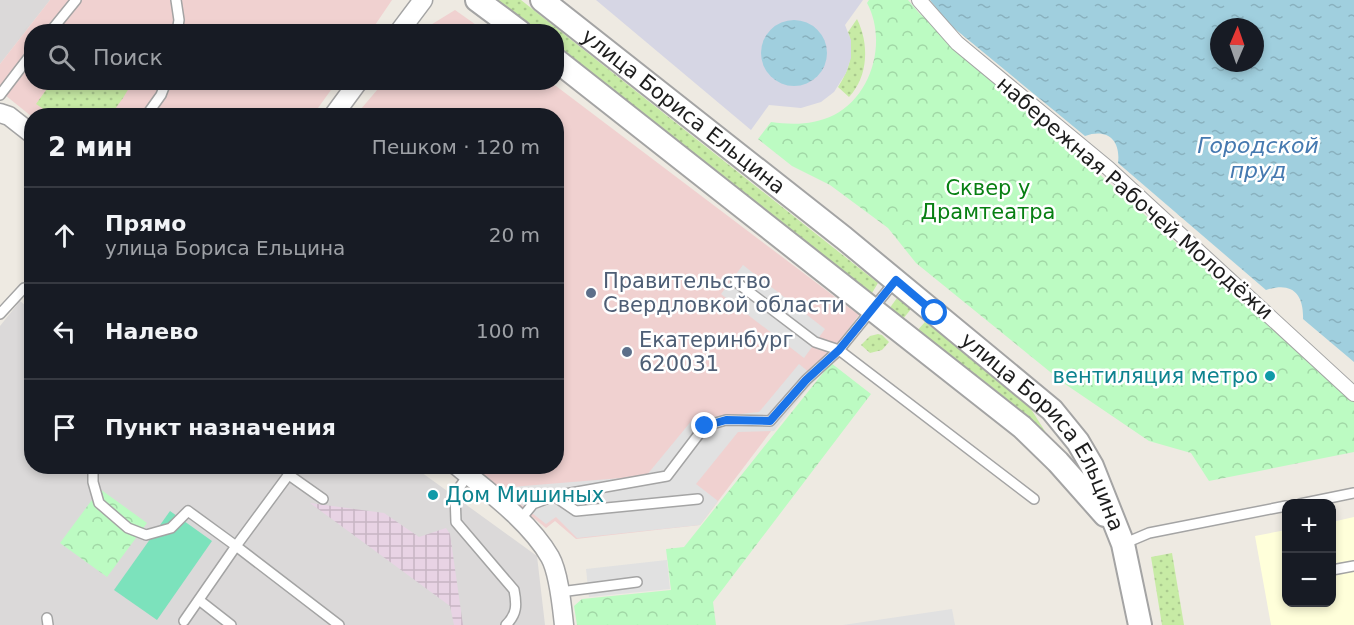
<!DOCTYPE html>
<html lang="ru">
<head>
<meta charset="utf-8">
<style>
  body { margin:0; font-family:"DejaVu Sans",sans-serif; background:#242831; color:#f1f3f6 }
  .controls { position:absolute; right:18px; bottom:18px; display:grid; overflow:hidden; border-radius:12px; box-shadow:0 3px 9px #0003 }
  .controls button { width:54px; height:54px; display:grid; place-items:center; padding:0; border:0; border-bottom:2px solid #363941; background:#171b24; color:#f1f3f6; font:30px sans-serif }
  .compass { position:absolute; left:1210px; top:18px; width:54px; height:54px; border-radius:50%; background:#171b24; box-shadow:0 3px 9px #0003; rotate:2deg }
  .stop { position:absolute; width:18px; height:18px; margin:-14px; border:4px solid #1a73e8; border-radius:50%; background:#fff }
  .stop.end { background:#1a73e8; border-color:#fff; box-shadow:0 2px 6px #0008 }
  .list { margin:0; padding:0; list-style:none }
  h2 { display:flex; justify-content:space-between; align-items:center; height:78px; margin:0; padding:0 24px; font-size:26px }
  h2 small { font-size:20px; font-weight:400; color:#9ea1a6 }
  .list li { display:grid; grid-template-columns:39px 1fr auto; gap:18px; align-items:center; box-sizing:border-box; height:96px; padding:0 24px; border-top:2px solid #363941 }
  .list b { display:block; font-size:22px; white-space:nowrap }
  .list p { margin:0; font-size:20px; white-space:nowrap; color:#9ea1a6 }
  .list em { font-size:20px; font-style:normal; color:#9ea1a6 }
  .icon { flex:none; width:33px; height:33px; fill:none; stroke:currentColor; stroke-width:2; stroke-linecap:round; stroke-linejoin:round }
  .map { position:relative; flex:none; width:1354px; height:625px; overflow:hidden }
  .search { position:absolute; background:#171b24; box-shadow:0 3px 9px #0003; left:24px; top:24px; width:540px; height:66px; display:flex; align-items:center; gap:15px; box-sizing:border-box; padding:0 21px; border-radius:24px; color:#9ea1a6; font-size:22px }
  .panel { position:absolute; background:#171b24; box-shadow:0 3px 9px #0003; left:24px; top:108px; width:540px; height:366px; border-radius:24px }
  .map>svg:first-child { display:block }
</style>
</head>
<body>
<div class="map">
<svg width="1354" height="625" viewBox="0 0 1354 625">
  <defs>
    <pattern id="industrial-grid" width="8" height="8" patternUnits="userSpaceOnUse" patternTransform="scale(1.5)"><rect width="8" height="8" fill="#e8d3e4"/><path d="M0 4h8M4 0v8" fill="none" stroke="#c7b5c3"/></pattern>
    <pattern id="grass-dots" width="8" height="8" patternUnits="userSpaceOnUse" patternTransform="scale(1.5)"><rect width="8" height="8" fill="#c7eba5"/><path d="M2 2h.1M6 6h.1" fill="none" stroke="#aac98e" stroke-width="1.8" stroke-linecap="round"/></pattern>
    <pattern id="park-crowns" width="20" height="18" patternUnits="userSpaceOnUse" patternTransform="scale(1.5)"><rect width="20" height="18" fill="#bcfbc2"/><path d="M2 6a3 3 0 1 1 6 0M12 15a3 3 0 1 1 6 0" fill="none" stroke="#a1d7a6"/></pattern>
    <pattern id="water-ripples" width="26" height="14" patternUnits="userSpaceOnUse" patternTransform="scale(1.5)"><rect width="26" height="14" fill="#a0cfde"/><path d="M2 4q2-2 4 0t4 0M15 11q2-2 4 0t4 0" fill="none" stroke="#89b1be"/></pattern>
  </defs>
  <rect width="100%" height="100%" fill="#eeeae2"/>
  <g fill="#dbd9d9">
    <path d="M0 0H50L0 64Z"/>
    <path d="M20 301 31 310 32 466 414 467 537 556 545 625H0V326Z"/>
  </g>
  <g fill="#f0d1d0">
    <path d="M50 0H392L371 31 32 32V82L336 83 313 115 31 116 0 91V64Z"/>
    <path d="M455 10 472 22 484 31H425L429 26Z"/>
    <path d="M383 83H552L859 315 700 525 576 539 555 521 546 528 470 467 556 466V116H355Z"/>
  </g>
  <path fill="url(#industrial-grid)" d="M310 503 384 513 419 537 446 528 450 534 463 625H454L450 606Z"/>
  <path fill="#ffffda" d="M1354 517V625H1271L1255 536 1286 530V602H1332V522Z"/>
  <g fill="url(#grass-dots)">
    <path d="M495 0H521L878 283 872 293 557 48 556 32 535 31Z"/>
    <path d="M857 19C869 43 869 76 849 97L838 87C849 71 855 51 848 32Z"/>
    <path d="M51 83V82L132 83 123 98 110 116 52 115 36 104Z"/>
    <path d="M897 298 911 309 903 319 889 309Z"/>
    <path d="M925 322 1004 382 1031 409 1048 436C1008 397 963 364 916 332Z"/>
    <path d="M878 334 882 335 889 342 882 350 870 353 861 345 870 336Z"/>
    <path d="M1172 553 1184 625H1162L1151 557Z"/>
  </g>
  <g fill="url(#park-crowns)">
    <path d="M869 0H908L919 13 1354 402V452L1209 481 1191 453 1149 441 1065 384 916 263 888 228 830 185 792 166 758 139 771 122C792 125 814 125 834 115 873 95 887 40 867 3Z"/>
    <path d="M831 363 871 394 713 602 716 625H577L574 606 582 599 671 590 666 549 684 547Z"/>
    <path d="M100 489 147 523 107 577 60 543Z"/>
  </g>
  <path fill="#7ce2bc" d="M170 511 212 541 157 620 114 590Z"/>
  <g fill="#e1e1e1">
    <path d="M743 265 825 329 804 358 721 294Z"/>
    <path d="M799 364 816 378 774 431 738 432 696 484 718 501 700 525 577 538 556 517 546 524 500 488 646 476 693 419 759 412Z"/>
    <path d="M667 560 670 589 589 597 586 569Z"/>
    <path d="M952 609 955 625H843Z"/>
  </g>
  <path fill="#d6d6e4" d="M596 0H863L845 25 851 40V58L846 73 834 92 821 102 801 108 769 105 751 130Z"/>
  <g fill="url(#water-ripples)" fill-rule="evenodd">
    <path d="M930 0H1354V362L1303 319C1304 294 1292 281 1266 290L1118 163C1121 140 1107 128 1085 136L949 24ZM1219 27H1255V63H1219Z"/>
    <circle cx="794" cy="53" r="33"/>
  </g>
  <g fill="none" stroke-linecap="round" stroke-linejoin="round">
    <g stroke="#a4a4a4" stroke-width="12">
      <g id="service">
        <path d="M176 0 179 20 177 32"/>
        <path d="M50 32 76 0"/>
        <path d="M0 95 32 53"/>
        <path d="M146 116 161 95 166 82"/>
        <path d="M736 282 815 342 839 350 1034 499"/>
        <path d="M0 314 24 288 32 295"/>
        <path d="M295 466 236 546 339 625"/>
        <path d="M93 471V482L99 503 128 528 146 535 171 528 188 511 236 546 184 621"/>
        <path d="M289 475 323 499"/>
        <path d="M468 475 455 494 456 522 514 590C517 605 517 614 506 625"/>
        <path d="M554 496 576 511 698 499"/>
        <path d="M1300 504 1354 493"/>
        <path d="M520 520 533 504 554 496 667 476 705 426 726 420 770 421 806 380 839 350 896 280"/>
        <path d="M1123 544 1149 533 1286 506"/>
        <path d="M1332 570 1354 566"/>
        <path d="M560 592 637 582"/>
        <path d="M199 600 231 625"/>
        <path d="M47 618 48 625"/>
      </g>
    </g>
    <g stroke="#a4a4a4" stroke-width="16">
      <path id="pedestrian" d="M919 0 957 43 1108 168 1354 394"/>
    </g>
    <g stroke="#a4a4a4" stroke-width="21">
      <g id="minor">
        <path d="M399 32 423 0"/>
        <path d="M0 113 9 116 32 134"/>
        <path d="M333 116 358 82"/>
        <path d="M457 466C488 491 530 522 550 557 559 573 562 607 564 625"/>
      </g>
    </g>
    <g stroke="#a4a4a4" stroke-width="26">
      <g id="tertiary">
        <path d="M477 0 520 32"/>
        <path id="s1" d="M542 0 844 238 1052 410 1078 442 1092 466 1123 544 1140 625"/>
        <path d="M556 60 1022 427 1058 462 1105 515"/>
      </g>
    </g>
    <use href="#service" stroke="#fff" stroke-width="9"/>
    <use href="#pedestrian" stroke="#fff" stroke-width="14"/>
    <use href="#minor" stroke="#fff" stroke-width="18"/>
    <use href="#tertiary" stroke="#fff" stroke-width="22"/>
  </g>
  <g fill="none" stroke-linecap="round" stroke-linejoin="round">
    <path stroke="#1a73e8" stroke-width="8" d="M705 426 726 420 770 421 806 380 839 350 896 280 935 313"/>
  </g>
  <g fill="#5c6f8a" stroke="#fff" stroke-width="2">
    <circle cx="591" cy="293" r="6"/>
    <circle cx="627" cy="352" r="6"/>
  </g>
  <g fill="#0f9aa8" stroke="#fff" stroke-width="2">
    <circle cx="1270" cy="376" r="6"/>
    <circle cx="433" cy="495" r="6"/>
  </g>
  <g text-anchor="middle" stroke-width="5" stroke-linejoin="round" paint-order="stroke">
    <g font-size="21" fill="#1d1d1d" stroke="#fff">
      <text dy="7" stroke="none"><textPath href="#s1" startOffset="180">улица Бориса Ельцина</textPath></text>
      <text transform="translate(1135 198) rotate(41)" y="7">набережная Рабочей Молодёжи</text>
      <text dy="7" stroke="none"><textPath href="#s1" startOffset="666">улица Бориса Ельцина</textPath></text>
    </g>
    <g font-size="21" fill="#077f12" stroke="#fff">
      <text x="988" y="195">Сквер у<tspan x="988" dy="24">Драмтеатра</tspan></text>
    </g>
    <g font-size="21" fill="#4e5e75" stroke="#fff" text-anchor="start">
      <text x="603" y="288">Правительство<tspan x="603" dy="24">Свердловкой области</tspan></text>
      <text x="639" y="347">Екатеринбург<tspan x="639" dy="24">620031</tspan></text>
    </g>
    <g font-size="21" fill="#0d838f" stroke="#fff" text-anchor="end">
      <text x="1258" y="383">вентиляция метро</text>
      <text x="445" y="502" text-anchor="start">Дом Мишиных</text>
    </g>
    <g font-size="22" font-style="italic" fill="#4579b0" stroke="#fff">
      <text x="1258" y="153">Городской<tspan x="1258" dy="25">пруд</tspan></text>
    </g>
  </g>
</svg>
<div class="controls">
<button>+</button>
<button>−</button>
</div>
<svg class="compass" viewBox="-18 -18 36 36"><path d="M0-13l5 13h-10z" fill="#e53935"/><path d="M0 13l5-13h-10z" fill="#9ea1a6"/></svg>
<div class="stop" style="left:935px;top:313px"></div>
<div class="stop end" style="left:705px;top:426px"></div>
<div class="search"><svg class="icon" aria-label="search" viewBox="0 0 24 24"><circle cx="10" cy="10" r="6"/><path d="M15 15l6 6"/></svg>Поиск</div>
<section class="panel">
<h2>2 мин<small>Пешком · 120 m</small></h2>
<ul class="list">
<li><svg class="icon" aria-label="ahead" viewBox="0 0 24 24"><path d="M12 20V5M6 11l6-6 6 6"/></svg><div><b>Прямо</b><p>улица Бориса Ельцина</p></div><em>20 m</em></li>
<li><svg class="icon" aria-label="left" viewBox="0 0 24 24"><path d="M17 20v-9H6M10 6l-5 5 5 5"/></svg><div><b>Налево</b></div><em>100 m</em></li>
<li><svg class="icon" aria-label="arrive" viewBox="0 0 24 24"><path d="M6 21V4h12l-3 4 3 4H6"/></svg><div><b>Пункт назначения</b></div></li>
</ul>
</section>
</div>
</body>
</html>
